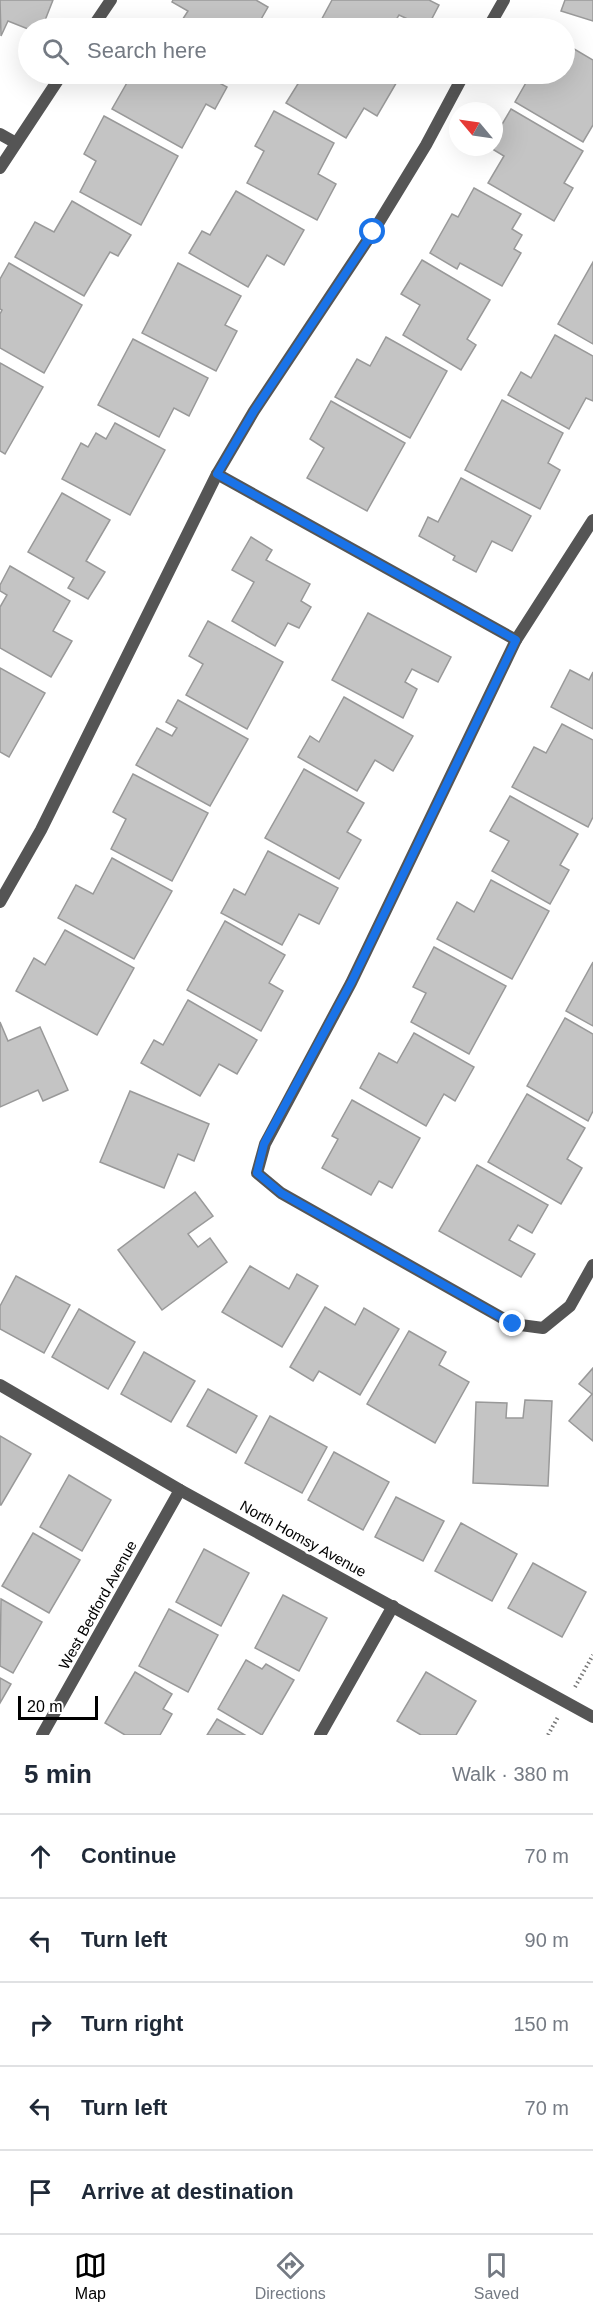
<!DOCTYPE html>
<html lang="en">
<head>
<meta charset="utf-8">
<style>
  body { margin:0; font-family:Helvetica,sans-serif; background:#f6f6f7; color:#1f2937 }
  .compass { position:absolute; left:449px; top:102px; width:54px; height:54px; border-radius:50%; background:#fff; box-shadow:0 6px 24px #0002; rotate:299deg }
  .scale { position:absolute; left:18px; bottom:15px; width:80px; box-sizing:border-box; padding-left:6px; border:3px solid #000; border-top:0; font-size:16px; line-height:21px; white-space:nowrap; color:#000; -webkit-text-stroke:4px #fff; paint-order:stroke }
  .stop { position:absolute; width:18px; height:18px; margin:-14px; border:4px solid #1a73e8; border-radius:50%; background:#fff }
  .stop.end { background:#1a73e8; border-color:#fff; box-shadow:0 2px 6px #0008 }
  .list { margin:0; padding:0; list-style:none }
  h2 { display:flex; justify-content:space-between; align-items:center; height:78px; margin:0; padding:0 24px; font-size:26px }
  h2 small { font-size:20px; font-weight:400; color:#747a83 }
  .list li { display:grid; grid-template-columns:39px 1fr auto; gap:18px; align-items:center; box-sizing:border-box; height:84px; padding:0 24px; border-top:2px solid #e0e1e3 }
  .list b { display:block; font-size:22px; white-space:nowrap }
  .list em { font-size:20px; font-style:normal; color:#747a83 }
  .icon { flex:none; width:33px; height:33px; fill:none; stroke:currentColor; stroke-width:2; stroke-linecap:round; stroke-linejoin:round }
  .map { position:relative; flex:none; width:593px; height:1735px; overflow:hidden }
  .search { position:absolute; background:#fff; box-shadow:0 6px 24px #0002; left:18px; right:18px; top:18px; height:66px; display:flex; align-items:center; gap:15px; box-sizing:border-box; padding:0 21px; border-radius:33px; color:#747a83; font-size:22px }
  .sheet { height:498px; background:#fff }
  nav { display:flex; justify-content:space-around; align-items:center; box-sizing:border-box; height:84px; border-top:2px solid #e0e1e3; background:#fff; font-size:16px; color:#747a83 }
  nav a { display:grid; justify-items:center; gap:3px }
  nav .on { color:#000 }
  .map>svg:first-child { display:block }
</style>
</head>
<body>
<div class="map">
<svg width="593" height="1735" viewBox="0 0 593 1735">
  <rect width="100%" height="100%" fill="#fff"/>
  <g fill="#c4c4c4" stroke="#999" stroke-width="1.5">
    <path d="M0 0H53L42 28 28 29 8 21 1 36Z"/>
    <path d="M173 0H256L268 7 256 28H177L188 11 172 2Z"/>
    <path d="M332 0H429L439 5 427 28 399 15 391 28H324L318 26Z"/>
    <path d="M565 0H593V21L561 11Z"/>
    <path d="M564 43 593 60V125L583 142 515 102 531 74H564Z"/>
    <path d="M132 74H136L151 82 156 74H203L227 87 215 109 206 104 182 148 112 109Z"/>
    <path d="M304 74H388L398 80 377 116 364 108 346 138 286 103Z"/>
    <path d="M511 109 583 151 564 183 573 188 554 221 488 183 504 156 489 147H494V138Z"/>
    <path d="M274 111 334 143 318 174 336 184 317 220 247 183 264 151 255 146Z"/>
    <path d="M104 116 178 156 141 225 80 192 96 161 84 154Z"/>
    <path d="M474 188 521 214 512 229 522 235 514 249 521 253 502 286 460 263 457 269 430 253 452 214 458 217Z"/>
    <path d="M236 191 304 230 284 265 267 255 248 287 189 253 202 231 210 235Z"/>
    <path d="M72 201 131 235 118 256 110 252 84 296 15 257 35 222 54 232Z"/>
    <path d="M422 260 490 300 467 339 476 345 461 370 403 335 420 305 401 294Z"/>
    <path d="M593 262V344L558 324Z"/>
    <path d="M9 263 82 305 44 373 0 348V314L2 310 0 309V279Z"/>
    <path d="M178 263 241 296 225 325 237 331 216 371 142 333Z"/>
    <path d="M555 335 593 356V401L586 398 569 429 508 395 521 372 531 378Z"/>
    <path d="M386 337 447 371 410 438 335 397 357 359 370 366Z"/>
    <path d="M133 339 208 378 189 416 174 408 159 437 98 405Z"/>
    <path d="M0 363 43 387 5 454 0 451Z"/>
    <path d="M502 400 563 433 548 463 560 470 540 509 465 470Z"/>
    <path d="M331 401 405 443 367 511 307 478 324 448 310 439Z"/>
    <path d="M115 423 165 450 130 515 62 479 81 443 88 447 96 433 106 439Z"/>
    <path d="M461 478 531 516 512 551 492 541 476 572 453 560 455 556 419 536 428 517 438 522Z"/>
    <path d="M62 493 110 520 86 561 105 572 88 599 68 588 74 578 28 552Z"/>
    <path d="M251 537 272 550 266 560 310 584 301 601 311 607 299 628 288 623 275 646 232 621 254 582 232 570Z"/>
    <path d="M10 566 70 601 53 631 72 641 51 677 0 648V607L7 595 0 591V585Z"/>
    <path d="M368 613 451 657 438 682 412 669 405 682 417 689 403 718 332 680Z"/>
    <path d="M208 621 283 662 247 729 186 695 203 664 189 656Z"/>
    <path d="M0 668 45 693 9 757 0 752Z"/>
    <path d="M570 670 589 680 593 672V729L551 707Z"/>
    <path d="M344 697 413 736 393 771 375 760 357 791 298 757 310 736 319 742Z"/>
    <path d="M178 700 248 739 210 806 136 765 157 728 172 736 177 728 166 722Z"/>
    <path d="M562 724 593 740V817L588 827 512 787 534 747 546 753Z"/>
    <path d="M304 769 364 803 347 832 361 840 339 879 265 838Z"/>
    <path d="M133 774 208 813 172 881 111 849 126 819 113 812Z"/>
    <path d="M510 796 578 834 560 865 569 870 550 904 492 871 509 841 490 831Z"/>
    <path d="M268 851 338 888 319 924 299 914 282 945 221 913 234 889 245 895Z"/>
    <path d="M112 858 172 891 134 959 58 918 76 885 93 894Z"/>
    <path d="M491 880 549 911 512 979 437 939 457 902 474 912Z"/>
    <path d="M225 921 285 955 269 983 283 991 261 1031 187 990Z"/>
    <path d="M65 930 134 968 97 1035 16 991 34 958 45 965Z"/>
    <path d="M434 947 506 986 469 1054 411 1022 426 993 413 987Z"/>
    <path d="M593 962V1026L566 1011Z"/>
    <path d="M188 1000 257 1040 237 1074 219 1064 200 1096 141 1063 154 1040 163 1045Z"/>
    <path d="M565 1018 593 1034V1111L588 1121 527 1086Z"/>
    <path d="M0 1022 8 1041 40 1027 68 1090 43 1101 38 1090 0 1107Z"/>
    <path d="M414 1033 474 1067 455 1101 444 1094 426 1126 360 1088 379 1053 397 1063Z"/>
    <path d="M130 1091 209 1124 194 1161 178 1154 164 1188 100 1162Z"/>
    <path d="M527 1094 585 1128 567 1159 582 1168 561 1204 488 1162Z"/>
    <path d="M352 1100 420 1138 392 1188 379 1181 371 1195 322 1168 338 1139 332 1136Z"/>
    <path d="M477 1165 548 1205 532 1233 518 1225 509 1240 535 1254 521 1277 439 1231Z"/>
    <path d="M195 1192 213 1216 188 1234 198 1247 210 1238 227 1262 162 1310 118 1250Z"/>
    <path d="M250 1266 289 1289 297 1274 318 1286 282 1347 222 1312Z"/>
    <path d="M16 1276 70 1305 44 1353 0 1329V1306Z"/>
    <path d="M325 1307 355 1325 364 1308 399 1329 360 1395 319 1371 313 1381 290 1367Z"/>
    <path d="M79 1309 135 1342 108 1389 52 1357Z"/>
    <path d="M409 1331 446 1352 439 1365 469 1382 435 1443 367 1404Z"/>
    <path d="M144 1352 195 1381 171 1422 121 1394Z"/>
    <path d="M593 1368V1441L569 1421 592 1394 579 1384Z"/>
    <path d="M208 1389 257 1416 236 1453 187 1426Z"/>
    <path d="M525 1400 552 1401 548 1486 473 1483 476 1402 507 1403 506 1418H523Z"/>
    <path d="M270 1416 327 1447 302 1493 245 1463Z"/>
    <path d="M0 1436 31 1454 1 1505H0Z"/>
    <path d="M334 1452 389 1482 363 1530 308 1500Z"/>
    <path d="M69 1475 111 1500 82 1551 40 1527Z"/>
    <path d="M396 1497 444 1521 423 1561 375 1537Z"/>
    <path d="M461 1523 517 1554 492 1601 435 1571Z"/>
    <path d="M33 1533 80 1560 49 1613 2 1586Z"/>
    <path d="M204 1549 249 1573 221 1626 176 1602Z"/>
    <path d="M533 1563 586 1592 562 1637 508 1608Z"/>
    <path d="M283 1595 327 1618 299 1671 255 1648Z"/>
    <path d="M1 1599 42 1622 13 1673 0 1666Z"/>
    <path d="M169 1609 218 1635 188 1692 139 1666Z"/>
    <path d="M246 1660 262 1669 266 1664 294 1680 262 1735 218 1709Z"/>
    <path d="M135 1672 172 1694 163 1709 172 1714 160 1735H125L105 1723Z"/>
    <path d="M426 1672 476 1701 456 1735H421L397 1721Z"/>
    <path d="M0 1678 11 1684 0 1703Z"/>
    <path d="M217 1719 245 1735H207Z"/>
  </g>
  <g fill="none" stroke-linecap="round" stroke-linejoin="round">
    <g stroke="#777" stroke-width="4" stroke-dasharray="1.5 3" stroke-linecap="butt">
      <path d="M575 1687 593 1655"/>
      <path d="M548 1735 558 1717"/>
    </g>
    <g stroke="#555" stroke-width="12">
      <path d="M92 28 111 0"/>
      <path d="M488 28 504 0"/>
      <path d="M0 134 16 143"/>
      <path d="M0 168 62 74"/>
      <path d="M217 474 516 640"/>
      <path d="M593 520 516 640 351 983 265 1144 257 1173 281 1193 513 1324 543 1328 570 1306 593 1265"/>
      <path d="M0 902 41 830 217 474 254 411 373 232 426 145 464 74"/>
      <path d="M0 1385 180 1490 593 1717"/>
      <path d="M42 1735 180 1490"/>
      <path d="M320 1735 393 1606"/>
    </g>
  </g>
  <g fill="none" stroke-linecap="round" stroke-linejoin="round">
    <path stroke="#1a73e8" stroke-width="8" d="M373 232 254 411 217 474 516 640 351 983 264 1144 257 1173 281 1193 513 1324"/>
  </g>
  <g text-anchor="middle" stroke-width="6" stroke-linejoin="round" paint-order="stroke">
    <g font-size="15" fill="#000" stroke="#fff">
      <text transform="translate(303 1539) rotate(29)" y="5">North Homsy Avenue</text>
      <text transform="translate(98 1605) rotate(-61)" y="5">West Bedford Avenue</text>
    </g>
  </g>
</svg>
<svg class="compass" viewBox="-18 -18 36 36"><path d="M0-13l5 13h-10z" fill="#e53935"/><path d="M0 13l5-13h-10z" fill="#747a83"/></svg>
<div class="scale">20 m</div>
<div class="stop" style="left:373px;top:232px"></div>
<div class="stop end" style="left:513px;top:1324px"></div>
<div class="search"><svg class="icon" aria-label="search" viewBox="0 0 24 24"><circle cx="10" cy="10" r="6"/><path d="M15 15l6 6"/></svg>Search here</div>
</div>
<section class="sheet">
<h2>5 min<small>Walk · 380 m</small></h2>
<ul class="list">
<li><svg class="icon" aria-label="ahead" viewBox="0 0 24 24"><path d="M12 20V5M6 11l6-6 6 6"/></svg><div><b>Continue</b></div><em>70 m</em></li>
<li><svg class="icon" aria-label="left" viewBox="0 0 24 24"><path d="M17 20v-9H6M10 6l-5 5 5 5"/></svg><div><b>Turn left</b></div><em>90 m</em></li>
<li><svg class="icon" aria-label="right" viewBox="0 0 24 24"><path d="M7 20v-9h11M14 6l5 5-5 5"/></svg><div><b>Turn right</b></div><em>150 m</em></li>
<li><svg class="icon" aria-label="left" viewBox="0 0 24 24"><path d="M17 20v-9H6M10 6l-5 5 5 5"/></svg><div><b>Turn left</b></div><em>70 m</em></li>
<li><svg class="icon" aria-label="arrive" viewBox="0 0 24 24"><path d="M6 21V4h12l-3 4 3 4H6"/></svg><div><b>Arrive at destination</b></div></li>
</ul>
</section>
<nav>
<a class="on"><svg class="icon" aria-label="map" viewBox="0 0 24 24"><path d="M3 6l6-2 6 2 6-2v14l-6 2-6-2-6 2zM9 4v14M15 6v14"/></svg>Map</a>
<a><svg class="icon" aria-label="directions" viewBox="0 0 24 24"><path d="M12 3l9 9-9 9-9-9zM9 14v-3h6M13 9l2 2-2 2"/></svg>Directions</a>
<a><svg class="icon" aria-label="saved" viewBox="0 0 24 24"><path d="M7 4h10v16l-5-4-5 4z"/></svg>Saved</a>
</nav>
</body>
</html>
